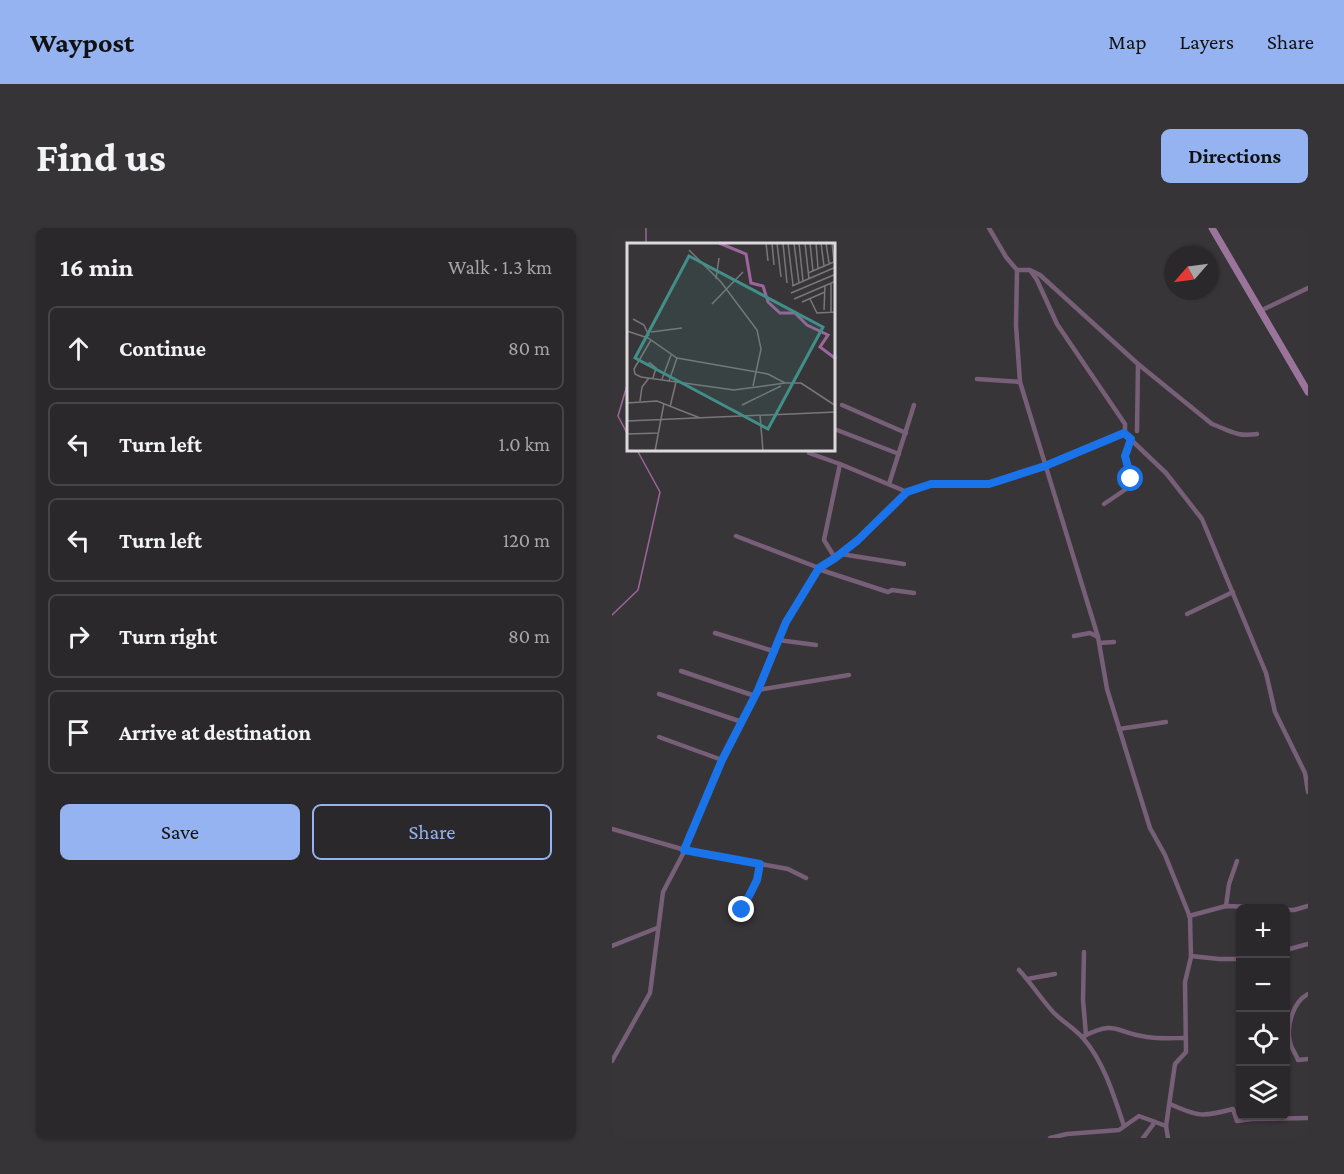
<!DOCTYPE html>
<html lang="en">
<head>
<meta charset="utf-8">
<style>
  body { margin:0; font-family:"Crimson Pro",serif; background:#363436; color:#f1f3f6 }
  .controls { position:absolute; right:18px; bottom:18px; display:grid; overflow:hidden; border-radius:9px; box-shadow:0 2px 4px #0004 }
  .controls button { width:54px; height:54px; display:grid; place-items:center; padding:0; border:0; border-bottom:2px solid #464447; background:#2a282a; color:#f1f3f6; font:30px sans-serif }
  .compass { position:absolute; left:552px; top:18px; width:54px; height:54px; border-radius:50%; background:#2a282a; box-shadow:0 2px 4px #0004; rotate:242deg }
  .stop { position:absolute; width:18px; height:18px; margin:-14px; border:4px solid #1a73e8; border-radius:50%; background:#fff }
  .stop.end { background:#1a73e8; border-color:#fff; box-shadow:0 2px 6px #0008 }
  .list { margin:0; padding:0; list-style:none }
  h2 { display:flex; justify-content:space-between; align-items:center; height:78px; margin:0; padding:0 24px; font-size:26px }
  h2 small { font-size:20px; font-weight:400; color:#a5a6a8 }
  .list li { display:grid; grid-template-columns:39px 1fr auto; gap:18px; align-items:center; box-sizing:border-box; height:84px; margin:0 12px 12px; padding:0 12px; border:2px solid #464447; border-radius:9px }
  .list b { display:block; font-size:22px; white-space:nowrap }
  .list em { font-size:20px; font-style:normal; color:#a5a6a8 }
  .actions { display:flex; gap:12px; padding:18px 24px }
  .actions a { flex:1; padding:14px 0; border:2px solid #95b2f1; border-radius:9px; text-align:center; font-size:21px; color:#95b2f1 }
  .actions .main { background:#95b2f1; color:#111 }
  .icon { flex:none; width:33px; height:33px; fill:none; stroke:currentColor; stroke-width:2; stroke-linecap:round; stroke-linejoin:round }
  .map { position:relative; flex:none; width:696px; height:910px; overflow:hidden; border-radius:9px }
  header { display:flex; align-items:center; gap:36px; box-sizing:border-box; height:84px; padding:0 30px; background:#95b2f1; color:#111 }
  header strong { font-size:28px }
  nav { display:flex; gap:33px; margin-inline-start:auto; font-size:21px }
  .intro { display:flex; align-items:center; justify-content:space-between; box-sizing:border-box; height:144px; padding:0 36px }
  h1 { margin:0; font-size:42px }
  .button { padding:15px 27px; border-radius:9px; background:#95b2f1; color:#111; font-size:21px; font-weight:700 }
  main { display:flex; gap:36px; padding:0 36px }
  aside { flex:1; background:#2a282a; border-radius:9px; box-shadow:0 2px 4px #0004 }
  .map>svg:first-child { display:block }
</style>
</head>
<body>
<header>
<strong>Waypost</strong>
<nav><a>Map</a><a>Layers</a><a>Share</a></nav>
</header>
<div class="intro"><h1>Find us</h1><a class="button">Directions</a></div>
<main>
<aside>
<h2>16 min<small>Walk · 1.3 km</small></h2>
<ul class="list">
<li><svg class="icon" aria-label="ahead" viewBox="0 0 24 24"><path d="M12 20V5M6 11l6-6 6 6"/></svg><div><b>Continue</b></div><em>80 m</em></li>
<li><svg class="icon" aria-label="left" viewBox="0 0 24 24"><path d="M17 20v-9H6M10 6l-5 5 5 5"/></svg><div><b>Turn left</b></div><em>1.0 km</em></li>
<li><svg class="icon" aria-label="left" viewBox="0 0 24 24"><path d="M17 20v-9H6M10 6l-5 5 5 5"/></svg><div><b>Turn left</b></div><em>120 m</em></li>
<li><svg class="icon" aria-label="right" viewBox="0 0 24 24"><path d="M7 20v-9h11M14 6l5 5-5 5"/></svg><div><b>Turn right</b></div><em>80 m</em></li>
<li><svg class="icon" aria-label="arrive" viewBox="0 0 24 24"><path d="M6 21V4h12l-3 4 3 4H6"/></svg><div><b>Arrive at destination</b></div></li>
</ul>
<div class="actions"><a class="main">Save</a><a>Share</a></div>
</aside>
<div class="map">
<svg width="696" height="910" viewBox="0 0 696 910">
  <rect width="100%" height="100%" fill="#383538"/>
  <g fill="none" stroke-linecap="round" stroke-linejoin="round">
    <g stroke="#9d649d" stroke-width="1.5">
      <path d="M34 0V16"/>
      <path d="M16 154 6 188 16 207"/>
      <path d="M0 387 26 362 48 264 25 222"/>
    </g>
    <g stroke="#775f77" stroke-width="4.5">
      <path d="M377 0 394 29 405 42 404 97 408 154 486 409 495 461 538 600 553 627 578 689 579 729 573 754 574 824 563 836 554 898 556 910"/>
      <path d="M405 42H418L425 52 445 96 513 196V206L554 245 590 291 654 445 663 484 693 545 696 564"/>
      <path d="M420 43 428 47 526 136 600 196C619 203 624 209 645 206"/>
      <path d="M648 83 696 60"/>
      <path d="M365 151 408 154"/>
      <path d="M230 177 294 205"/>
      <path d="M225 202 287 226"/>
      <path d="M525 203 526 136"/>
      <path d="M197 225 228 236 295 264"/>
      <path d="M277 256 302 177"/>
      <path d="M492 276 520 257 513 228 520 211"/>
      <path d="M124 308 207 340"/>
      <path d="M229 326 292 336"/>
      <path d="M223 330 212 312 228 236"/>
      <path d="M206 341 276 364 280 362 302 365"/>
      <path d="M575 386 621 364"/>
      <path d="M103 405 161 423"/>
      <path d="M462 408 478 405 486 409"/>
      <path d="M166 412 204 417"/>
      <path d="M488 415 502 414"/>
      <path d="M69 443 143 468"/>
      <path d="M146 462 237 447"/>
      <path d="M47 466 130 494"/>
      <path d="M507 501 554 494"/>
      <path d="M47 509 110 532"/>
      <path d="M0 601 73 622 176 641 194 650"/>
      <path d="M614 678 617 656 625 633"/>
      <path d="M130 682 145 652 148 636"/>
      <path d="M674 682H682L696 678"/>
      <path d="M577 688 614 678 670 680"/>
      <path d="M0 718 45 700"/>
      <path d="M674 722 696 716"/>
      <path d="M472 724 471 772 474 807"/>
      <path d="M579 728 607 731H628"/>
      <path d="M407 742C420 756 429 771 442 785 451 794 462 800 471 810 492 834 502 868 512 898"/>
      <path d="M415 751 443 746"/>
      <path d="M696 766C681 774 674 798 678 814 679 820 684 826 686 832L696 831"/>
      <path d="M470 809C506 791 502 805 535 809 548 811 561 810 574 810"/>
      <path d="M0 833 38 765 51 664 73 622 110 532 146 462 174 394 207 340 246 312 295 264 319 256H377L433 238 512 205"/>
      <path d="M558 876C586 889 591 889 621 881L625 893 640 891 696 890"/>
      <path d="M674 887 675 864"/>
      <path d="M438 910 455 906 507 902 527 888 554 898"/>
      <path d="M531 910 543 894"/>
    </g>
    <path stroke="#9b749b" stroke-width="7" d="M600 0 696 164"/>
  </g>
  <g fill="none" stroke-linecap="round" stroke-linejoin="round">
    <path stroke="#1a73e8" stroke-width="8" d="M130 682 145 652 148 636 72 622 110 532 146 462 174 394 207 340 223 330 246 312 295 264 319 256H377L433 238 512 205 519 211 513 228 519 251"/>
  </g>
  <g transform="translate(15 15)">
    <rect width="208" height="208" fill="#383538"/>
    <path fill="none" stroke="#9d649d" stroke-width="3" d="M92 0 119 11 124 40 136 43 141 59 153 70H168L180 82 201 92 193 104 209 116"/>
    <path fill="none" stroke="#797779" stroke-width="1.5" d="M139 0 141 18M145 0 147 22M150 0 154 34M156 0 160 40M161 0 166 42M167 0 172 40M172 0 176 38M178 0 182 36M183 0 186 28M189 0 191 25M194 0 197 23M199 0 202 20M205 0 207 19M62 7 94 39 130 87 134 106 126 143M181 30 209 18M89 36 92 15M165 43 209 24M164 50 209 31M167 56 209 38M183 56 190 70 209 69M175 59 198 49M85 61 116 29M197 67 198 42M204 69V40M6 76 17 82 22 93M0 88 21 95 50 115 141 131 158 140H174L209 163M24 89 55 85M24 97 7 126 8 131 14 134 107 147 158 140M19 122 23 120 29 125 26 135M35 136 44 112M42 138 50 115M13 158 15 144 22 135M0 160 30 158 73 175M115 162 154 143M43 164 49 139M133 172 136 208M0 178 209 169M0 191 32 190M28 208 37 160"/>
    <path fill="#428f89" fill-opacity="0.15" stroke="#428f89" stroke-width="3" d="M62 13 196 84 141 186 8 115Z"/>
    <rect width="208" height="208" fill="none" stroke="#dbd9db" stroke-width="3"/>
  </g>
</svg>
<div class="controls">
<button>+</button>
<button>−</button>
<button><svg class="icon" aria-label="locate" viewBox="0 0 24 24"><circle cx="12" cy="12" r="6"/><path d="M12 2v4M12 18v4M2 12h4M18 12h4"/></svg></button>
<button><svg class="icon" aria-label="layers" viewBox="0 0 24 24"><path d="M12 4l9 5-9 5-9-5zM3 14l9 5 9-5"/></svg></button>
</div>
<svg class="compass" viewBox="-18 -18 36 36"><path d="M0-13l5 13h-10z" fill="#e53935"/><path d="M0 13l5-13h-10z" fill="#a5a6a8"/></svg>
<div class="stop" style="left:519px;top:251px"></div>
<div class="stop end" style="left:130px;top:682px"></div>
</div>
</main>
</body>
</html>
